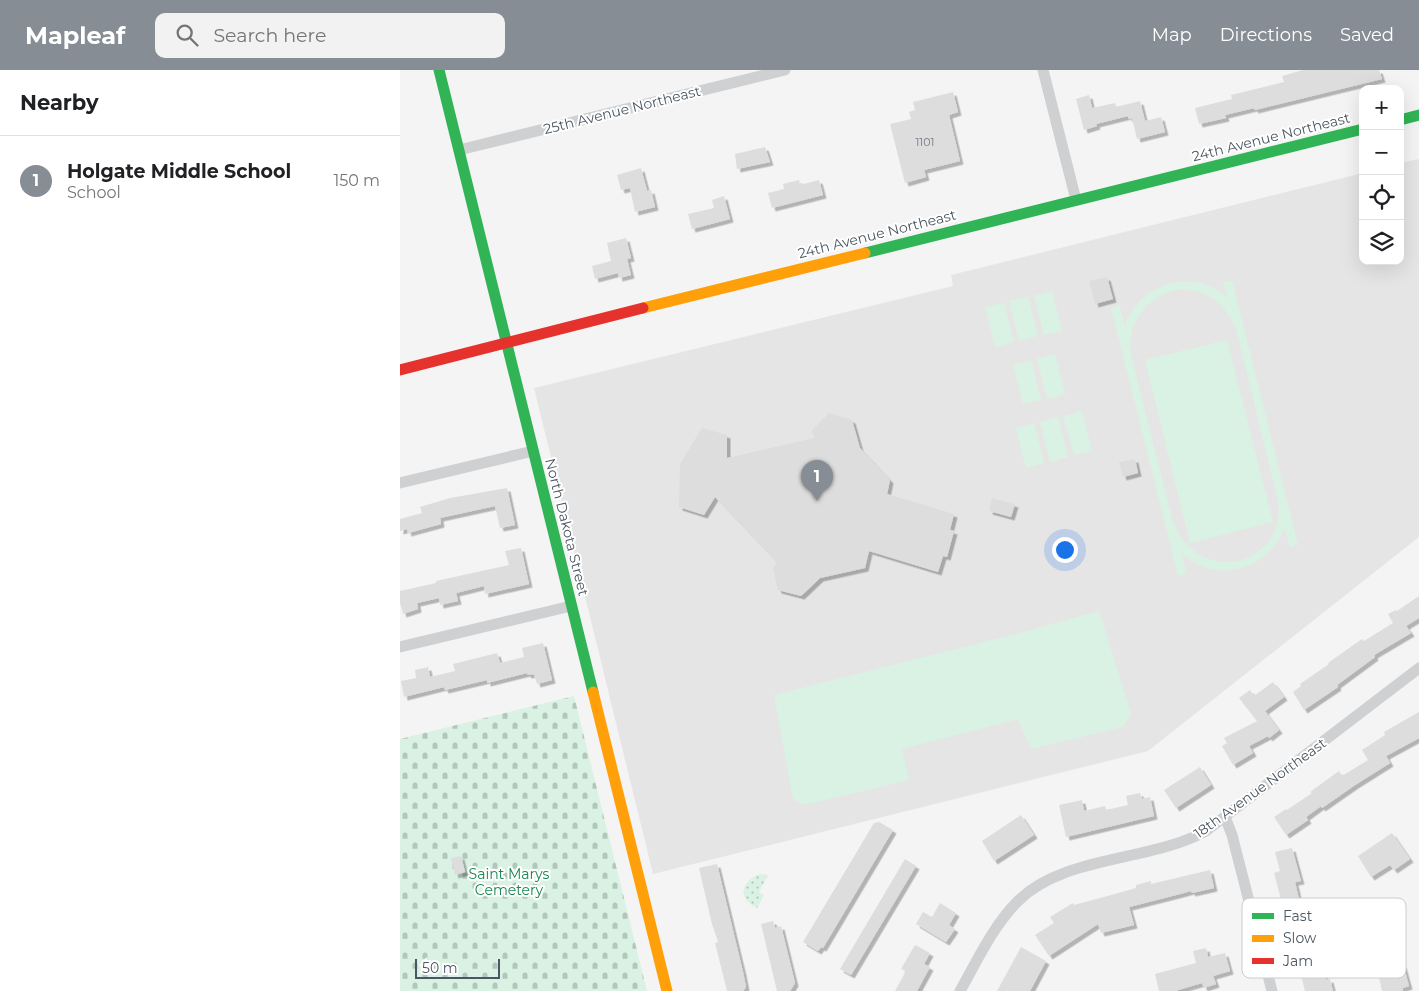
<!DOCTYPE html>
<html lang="en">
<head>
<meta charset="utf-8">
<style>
  body { margin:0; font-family:Montserrat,sans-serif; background:#f2f2f2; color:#202124 }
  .controls { position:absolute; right:15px; top:15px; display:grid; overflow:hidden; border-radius:10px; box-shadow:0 5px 20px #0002 }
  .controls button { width:45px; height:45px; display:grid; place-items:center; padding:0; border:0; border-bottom:1px solid #e0e0e0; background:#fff; color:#202124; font:25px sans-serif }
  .scale { position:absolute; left:15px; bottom:12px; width:85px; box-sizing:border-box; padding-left:5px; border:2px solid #4a5661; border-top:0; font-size:14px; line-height:18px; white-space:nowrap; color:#4a5661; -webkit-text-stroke:4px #fff; paint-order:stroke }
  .you { position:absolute; left:664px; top:479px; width:18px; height:18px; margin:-12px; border:4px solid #fff; border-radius:50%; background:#1a73e8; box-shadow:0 0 0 8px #1a73e833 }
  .badge { display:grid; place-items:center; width:32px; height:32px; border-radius:50%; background:#868d94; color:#fff; font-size:16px; font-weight:700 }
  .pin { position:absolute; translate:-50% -41px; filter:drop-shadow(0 1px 2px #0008) }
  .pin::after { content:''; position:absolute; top:26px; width:18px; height:15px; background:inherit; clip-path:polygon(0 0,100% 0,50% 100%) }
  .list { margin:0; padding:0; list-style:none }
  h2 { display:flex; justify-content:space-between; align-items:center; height:65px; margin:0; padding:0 20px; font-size:21px }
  h2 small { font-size:16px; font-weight:400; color:#757577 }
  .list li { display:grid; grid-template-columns:32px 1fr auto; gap:15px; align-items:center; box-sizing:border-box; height:90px; padding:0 20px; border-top:1px solid #e0e0e0 }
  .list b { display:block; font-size:19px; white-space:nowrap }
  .list p { margin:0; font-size:16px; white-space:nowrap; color:#757577 }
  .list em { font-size:16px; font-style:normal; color:#757577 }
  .icon { flex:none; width:28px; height:28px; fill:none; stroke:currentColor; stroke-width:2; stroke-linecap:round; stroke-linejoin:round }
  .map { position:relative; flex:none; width:1019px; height:921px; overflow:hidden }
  header { display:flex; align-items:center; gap:30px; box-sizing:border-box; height:70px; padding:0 25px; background:#868d94; color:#fff }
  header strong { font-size:24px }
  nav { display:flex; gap:28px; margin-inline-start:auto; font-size:18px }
  .search { width:350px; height:45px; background:#f2f2f2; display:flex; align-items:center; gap:12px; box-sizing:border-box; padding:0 18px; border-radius:10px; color:#757577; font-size:19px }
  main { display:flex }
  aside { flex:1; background:#fff }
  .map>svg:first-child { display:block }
</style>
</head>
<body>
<header>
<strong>Mapleaf</strong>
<div class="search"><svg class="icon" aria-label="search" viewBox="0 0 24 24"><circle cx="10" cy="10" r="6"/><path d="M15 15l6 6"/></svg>Search here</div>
<nav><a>Map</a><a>Directions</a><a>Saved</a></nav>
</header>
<main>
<aside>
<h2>Nearby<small></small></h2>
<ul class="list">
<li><span class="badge">1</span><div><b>Holgate Middle School</b><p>School</p></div><em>150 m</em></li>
</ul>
</aside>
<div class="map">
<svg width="1019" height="921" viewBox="0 0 1019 921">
  <defs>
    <pattern id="grass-dots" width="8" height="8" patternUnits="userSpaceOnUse" patternTransform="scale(1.25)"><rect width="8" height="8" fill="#d9f2e3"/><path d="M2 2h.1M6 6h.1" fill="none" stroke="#b2c7bb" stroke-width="1.8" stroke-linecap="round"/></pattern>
    <pattern id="cemetery-stones" width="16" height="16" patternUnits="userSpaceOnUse" patternTransform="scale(1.25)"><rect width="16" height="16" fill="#d9f2e3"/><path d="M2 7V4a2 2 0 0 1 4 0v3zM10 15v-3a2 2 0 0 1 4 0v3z" fill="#b2c7bb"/></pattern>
    <filter id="shadow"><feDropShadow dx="3.5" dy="3.5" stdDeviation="0" flood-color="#0004"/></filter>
  </defs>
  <rect width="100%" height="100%" fill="#f4f4f4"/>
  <path fill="#e6e5e6" d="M1019 89V467L748 681 253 804 134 318 553 216 551 205 963 103V191H1000V93Z"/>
  <path fill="url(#grass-dots)" d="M361 804 368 805 359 822 364 825 357 838C354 836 349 834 347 831 338 819 349 807 361 804Z"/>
  <path fill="url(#cemetery-stones)" d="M174 626 247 921H0V669Z"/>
  <g fill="#d9f2e3" fill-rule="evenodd">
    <path d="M832 210 898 475 890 477 885 458C867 500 817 516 782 483L786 503 778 506 711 238 719 235 725 255C739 214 794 196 827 228L823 212ZM776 220C807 218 824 232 836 259L877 426C892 494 799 520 773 452L731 285C727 253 745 228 776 220Z"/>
    <path d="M652 221 662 261 644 265 634 226Z"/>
    <path d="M628 227 638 266 619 271 609 231Z"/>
    <path d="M604 233 614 272 595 277 585 237Z"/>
    <path d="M827 270 873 452 790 473 745 290Z"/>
    <path d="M655 284 665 324 647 329 637 289Z"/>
    <path d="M631 290 641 330 623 334 613 295Z"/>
    <path d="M682 341 692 381 674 385 663 346Z"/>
    <path d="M658 347 668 387 650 392 640 352Z"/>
    <path d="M634 353 644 393 626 398 616 358Z"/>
    <path d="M699 541 731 644 723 657 631 679 618 649 502 679 509 710 404 735 393 729 374 625 631 560Z"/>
  </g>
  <g fill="#ddddde" filter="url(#shadow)">
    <path d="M903 0H979L982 9 855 40 854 38 825 45 826 48 799 54 795 38 832 29 831 25 884 12 882 6Z"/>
    <path d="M553 22 558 42 549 45 560 91 524 100 526 107 505 113 490 54 511 49 509 42 515 40 513 32Z"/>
    <path d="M689 25 692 38 715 33 716 37 740 31 745 51 761 47 765 62 737 69 732 48 729 49 728 46 696 54 697 56 684 60 676 29Z"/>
    <path d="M365 77 370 92 337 99 335 84Z"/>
    <path d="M241 98 247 121 251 120 255 137 235 142 230 118 221 120 217 105Z"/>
    <path d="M399 110 400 115 419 110 423 125 372 138 368 123 384 119 383 114Z"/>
    <path d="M324 126 330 149 292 159 288 144 314 138 312 130Z"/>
    <path d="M226 168 231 188 227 189 231 205 219 208 218 203 195 209 192 196 211 191 207 173Z"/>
    <path d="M707 207 713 229 695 234 689 211Z"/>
    <path d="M429 343 452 350 460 378 490 410 487 424 554 444 550 460 554 461 547 487 543 486 538 502 469 481 465 498 420 508 401 526 378 520 373 498 377 492 315 427 304 445 279 437 280 394 302 358 327 365V388L414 368 412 360Z"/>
    <path d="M735 389 738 403 723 407 719 392Z"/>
    <path d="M107 418 115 455 100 458 95 436 40 448 41 454 8 463 7 459 0 461V449L22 443 20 437 50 428Z"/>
    <path d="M592 428 615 434 611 447 589 441Z"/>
    <path d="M121 478 129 514 85 524 84 516 56 523 58 531 40 535 39 528 17 533 18 539 3 544 0 533V521L36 513V511L109 495 105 481Z"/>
    <path d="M1019 526V548L1006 556 1011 563 974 585 975 587 937 615 938 617 904 640 893 622 901 616 900 614 929 594 928 593 962 569 964 571 993 553 988 544 996 540 997 541Z"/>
    <path d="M143 573 152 610 137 614 134 604 128 605 127 603 87 613V610L45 620 44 617 4 627 1 611 16 608 15 600 28 597 30 607 55 601 53 594 97 583 100 593 124 587 122 578Z"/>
    <path d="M873 612 884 627 865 641 879 660 869 668 868 666 849 676 853 683 833 695 822 676 827 673 824 668 857 651 839 628 850 620 854 626Z"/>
    <path d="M1019 642V668L986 686 990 693 955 715 922 738 921 736 906 747 908 750 886 765 874 747 886 739 887 740 912 723 910 722 939 701 942 706 968 690 962 680 985 665 984 662Z"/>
    <path d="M800 697 811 715 776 738 764 720Z"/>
    <path d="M740 723 742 729 750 727 754 746 666 767 659 735 682 730 684 741 705 736 706 740 728 735 726 726Z"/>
    <path d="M621 745 634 765 594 791 582 771Z"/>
    <path d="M479 752 493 760 423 878 421 877 418 881 403 872 474 753Z"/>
    <path d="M992 763 1010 789 994 800 990 795 971 807 958 786Z"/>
    <path d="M892 778 901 811 895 812 907 864 914 862 917 874 924 872 927 881 919 883 926 910 930 909 933 921H905L874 803 880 801 875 782Z"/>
    <path d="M61 786 65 802 55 805 51 788Z"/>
    <path d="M505 789 516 796 451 905 440 899Z"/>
    <path d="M317 794 343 902 346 917 343 921H327L315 873 318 872 312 854 299 798Z"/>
    <path d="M810 800 814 818 792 823 791 821 780 824 729 837 734 855 701 863 698 854 649 886 635 865 654 853 650 847 673 833 674 835 715 824 736 818V815L751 811V814Z"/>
    <path d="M540 833 556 843 549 855 555 859 546 872 516 854 523 842 532 847Z"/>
    <path d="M373 851 375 858 381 856 395 913 390 921H377L361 854Z"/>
    <path d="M515 875 530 883 524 894 530 897 517 921H495L506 901 501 899Z"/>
    <path d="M621 877 646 891 630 921H597Z"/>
    <path d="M806 878 808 887 825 883 830 901 813 906 816 914 804 918 802 913 778 920V921H759L755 904 796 893 793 881Z"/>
    <path d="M1003 894 1009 916 1003 918V921H982L979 907 991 904 989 898Z"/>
  </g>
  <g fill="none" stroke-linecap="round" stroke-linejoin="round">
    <g stroke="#ced0d2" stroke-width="11">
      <path d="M643 0 676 130"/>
      <path d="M59 80 385 0"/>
      <path d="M0 413 133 381"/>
      <path d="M0 577 171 536"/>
      <path d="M825 747 832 765 872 921"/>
      <path d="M560 921C577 891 593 856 618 831 664 785 750 792 806 761L1019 598"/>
    </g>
    <g stroke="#30b455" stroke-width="11">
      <path d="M39 0 193 622"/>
      <path d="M1000 50 1019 45"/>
      <path d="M465 183 963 59"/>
    </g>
    <g stroke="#ff9f0a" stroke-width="11">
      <path d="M243 238 465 183"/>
      <path d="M193 622 267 921"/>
    </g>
    <path stroke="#e5322d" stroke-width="11" d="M0 300 243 238"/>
  </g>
  <g text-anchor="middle" stroke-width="4" stroke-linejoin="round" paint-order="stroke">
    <g font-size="11" fill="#707881">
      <text x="525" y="76">1101</text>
    </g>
    <g font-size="14" fill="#4a5661" stroke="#fff">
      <text transform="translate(222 40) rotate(-14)" y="5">25th Avenue Northeast</text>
      <text transform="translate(871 67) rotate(-14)" y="5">24th Avenue Northeast</text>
      <text transform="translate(477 164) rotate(-14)" y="5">24th Avenue Northeast</text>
      <text transform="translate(167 457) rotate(76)" y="5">North Dakota Street</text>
      <text transform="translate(860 718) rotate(-36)" y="5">18th Avenue Northeast</text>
    </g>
    <g font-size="14" fill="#17864f" stroke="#fff">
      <text x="109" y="809">Saint Marys<tspan x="109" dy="16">Cemetery</tspan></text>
    </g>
  </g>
  <rect x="842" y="828" width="164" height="80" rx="8" fill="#fff" stroke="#c9ccd0" stroke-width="1"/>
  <rect x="852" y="843" width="22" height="6" fill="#30b455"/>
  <rect x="852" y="865" width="22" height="7" fill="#ff9f0a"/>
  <rect x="852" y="888" width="22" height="6" fill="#e5322d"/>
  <g font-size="14" fill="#4a5661">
    <text x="883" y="851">Fast</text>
    <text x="883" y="873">Slow</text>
    <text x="883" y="896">Jam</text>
  </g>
</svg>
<div class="controls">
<button>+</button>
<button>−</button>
<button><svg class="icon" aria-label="locate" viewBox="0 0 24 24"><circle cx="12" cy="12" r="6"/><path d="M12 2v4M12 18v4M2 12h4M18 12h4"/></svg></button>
<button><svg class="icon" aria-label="layers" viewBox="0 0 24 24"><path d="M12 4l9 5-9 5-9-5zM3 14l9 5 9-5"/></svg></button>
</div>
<div class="scale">50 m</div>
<div class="you"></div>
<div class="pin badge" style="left:417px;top:431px">1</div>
</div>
</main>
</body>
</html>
